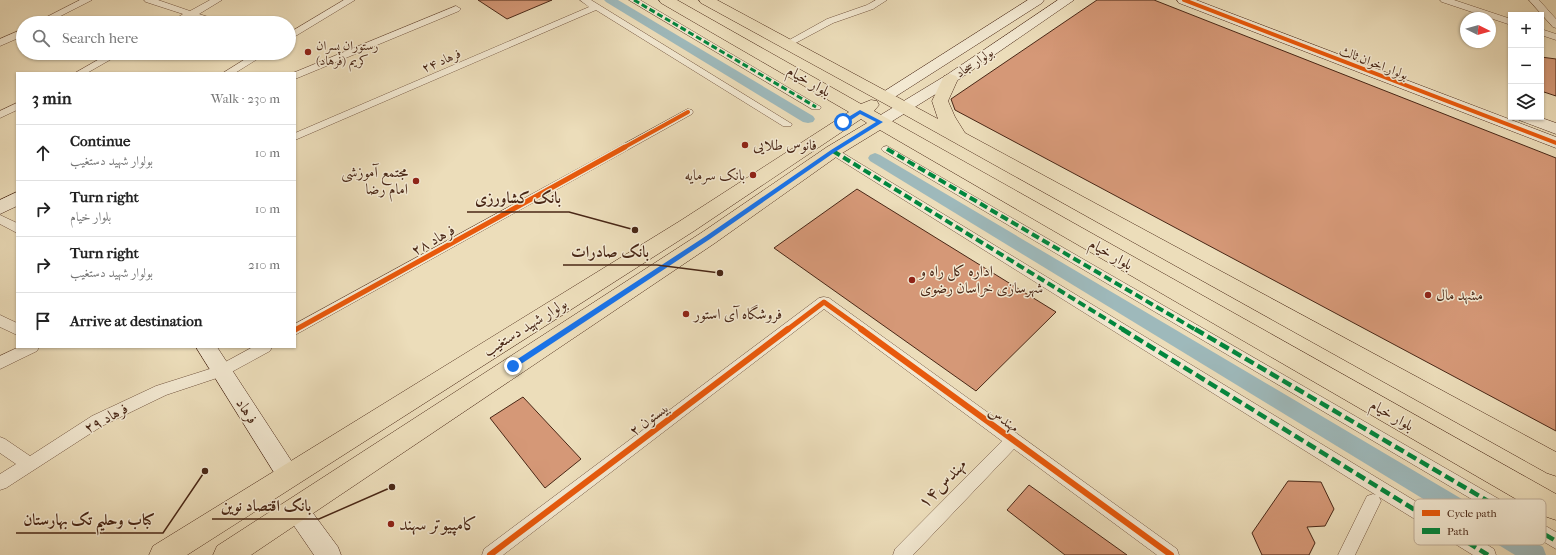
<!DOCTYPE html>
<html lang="en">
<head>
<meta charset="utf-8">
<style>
  body { margin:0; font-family:"IM FELL French Canon",Amiri,serif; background:#f6f6f6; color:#222 }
  .controls { position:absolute; right:12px; top:12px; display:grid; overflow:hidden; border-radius:0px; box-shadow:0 1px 3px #0004 }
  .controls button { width:36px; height:36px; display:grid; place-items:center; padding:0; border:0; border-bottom:1px solid #e0e0e0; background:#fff; color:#222; font:20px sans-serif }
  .compass { position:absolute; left:1460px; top:12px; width:36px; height:36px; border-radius:50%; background:#fff; box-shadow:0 1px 3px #0004; rotate:95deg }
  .stop { position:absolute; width:12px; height:12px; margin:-9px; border:3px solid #1a73e8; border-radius:50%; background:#fff }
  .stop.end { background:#1a73e8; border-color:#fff; box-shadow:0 1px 4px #0008 }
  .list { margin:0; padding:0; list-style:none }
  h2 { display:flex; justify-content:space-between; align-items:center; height:52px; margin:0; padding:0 16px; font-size:17px }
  h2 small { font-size:13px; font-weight:400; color:#767676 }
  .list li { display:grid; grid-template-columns:26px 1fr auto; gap:12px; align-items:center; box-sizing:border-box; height:56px; padding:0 16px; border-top:1px solid #e0e0e0 }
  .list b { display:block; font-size:15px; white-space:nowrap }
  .list p { margin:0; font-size:13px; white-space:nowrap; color:#767676 }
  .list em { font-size:13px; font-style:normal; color:#767676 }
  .icon { flex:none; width:22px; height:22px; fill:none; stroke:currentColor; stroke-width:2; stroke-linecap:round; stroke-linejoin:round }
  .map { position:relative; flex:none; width:1556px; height:555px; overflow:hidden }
  .search { position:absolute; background:#fff; box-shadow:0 1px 3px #0004; left:16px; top:16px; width:280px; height:44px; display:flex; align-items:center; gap:10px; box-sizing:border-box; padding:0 14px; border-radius:22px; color:#767676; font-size:15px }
  .panel { position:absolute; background:#fff; box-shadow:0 1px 3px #0004; left:16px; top:72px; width:280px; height:276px; border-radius:0px }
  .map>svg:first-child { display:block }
</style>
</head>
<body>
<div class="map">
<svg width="1556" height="555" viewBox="0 0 1556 555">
  <rect width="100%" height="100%" fill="#ecddba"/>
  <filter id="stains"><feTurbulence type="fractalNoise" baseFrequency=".005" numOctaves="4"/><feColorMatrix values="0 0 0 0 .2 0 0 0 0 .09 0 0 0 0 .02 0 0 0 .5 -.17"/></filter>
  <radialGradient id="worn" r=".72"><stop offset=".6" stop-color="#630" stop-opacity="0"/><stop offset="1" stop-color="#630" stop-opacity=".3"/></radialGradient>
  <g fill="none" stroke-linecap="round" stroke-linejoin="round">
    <g fill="#9eb9bb" fill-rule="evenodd">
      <path d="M604 0H618L813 116 815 119 813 122 808 123 803 122 606 2Z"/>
      <path d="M875 153 880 155 1543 547 1546 555H1515L870 161 868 158 870 155Z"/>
    </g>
  </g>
  <g fill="#d59877" stroke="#492716">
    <path d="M478 0H552L507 19Z"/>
    <path d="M1097 0H1154L1556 158V431L955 110 951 99Z"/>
    <path d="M1541 57 1556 59V96L1541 91Z"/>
    <path d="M857 189 1056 312 976 391 774 248Z"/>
    <path d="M523 397 581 459 545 488 490 418Z"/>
    <path d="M1288 481 1321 482 1334 509 1325 526 1307 527 1315 543 1309 555H1262L1252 533Z"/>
    <path d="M1029 485 1127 555H1065L1007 510Z"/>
  </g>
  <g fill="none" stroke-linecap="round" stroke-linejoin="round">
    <g stroke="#72543f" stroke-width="1">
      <g id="street">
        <path d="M80 0H92L47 23H35Z"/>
        <path d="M144 0H158L190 11 210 0H222L199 14 221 21 223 23H209L192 17 181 23H169L183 14 146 2Z"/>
        <path d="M344 0H355L289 40V33Z"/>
        <path d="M580 0H591L792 124 791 126H783L596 10 295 140V133L589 7Z"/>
        <path d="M629 0H640L821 107 820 109H812Z"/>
        <path d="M876 0H887L873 9 833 23 790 46H784L782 44 827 19 867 5Z"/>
        <path d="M1440 0H1454L1511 19V25L1442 2Z"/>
        <path d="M1529 0H1539L1556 19V28L1553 27Z"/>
        <path d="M456 6 461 9 459 11 295 79V73H293Z"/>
        <path d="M23 29V36L0 46V39Z"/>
        <path d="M1541 29 1556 34V40L1541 35Z"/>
        <path d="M110 53H122L87 73H75Z"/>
        <path d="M255 53H267L235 73H223Z"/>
        <path d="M17 103V110L0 118V111Z"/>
        <path d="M688 109 692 110 693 112 692 114 295 335V324Z"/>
        <path d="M887 146 1556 532V549L883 151 881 149 883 147Z"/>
        <path d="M833 147 1494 549 1496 555H1473L1379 497 1381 501 1355 555H1338L1367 496 1373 494 1376 495 829 153 827 151 829 149Z"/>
        <path d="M0 215 17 223V233L0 224Z"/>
        <path d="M824 297 829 298 1177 549 1179 555H1157L1014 449 913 555H893L895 549 1002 441 824 309 503 555H482L484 549 819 298Z"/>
        <path d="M0 315 17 323V335L0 327Z"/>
        <path d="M19 347H39L37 351 0 369V356Z"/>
        <path d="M253 347H272L270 351 226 375 166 395 102 426 6 488 0 490V474L16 464 0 453V437L5 439 30 456 92 416 156 386 216 367Z"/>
      </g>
    </g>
    <g stroke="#492716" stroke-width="1">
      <g id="secondary">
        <path d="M1028 0H1044L1042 3 890 100 885 102 880 100 877 97 880 94Z"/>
        <path d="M1058 0H1074L955 82 886 125 880 127 874 125 872 122 874 119 945 76Z"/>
        <path d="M1177 0H1196L1556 137V148L1179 3Z"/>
        <path d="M1517 117H1539L1556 123V134L1519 120Z"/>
        <path d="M17 192V206L0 214V200Z"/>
        <path d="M196 347H217L296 468 300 475 296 482 288 485 280 482Z"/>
        <path d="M296 498 304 501 338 547 341 555H314L288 517 284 509 288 501Z"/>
      </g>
    </g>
    <g stroke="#492716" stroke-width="1">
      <g id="primary">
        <path d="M659 0H677L861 104 871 100 877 101 879 105 874 111 1556 494V520L1547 517 880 130 839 155 715 243 251 555H213L217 546 701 233 827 147 867 123 861 119 694 231 187 555H149L153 546 680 221 849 112 661 3Z"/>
        <path d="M699 0H717L938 119 932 101 944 76 950 74 956 76 958 79 948 101 955 117 965 133 1556 452V476L1547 473 898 111 701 3Z"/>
      </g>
    </g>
    <use href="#street" fill="#f3e9d2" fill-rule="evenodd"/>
    <use href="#secondary" fill="#f3e9d2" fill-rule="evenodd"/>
    <use href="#primary" fill="#ecddba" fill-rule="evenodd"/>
    <path stroke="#00873e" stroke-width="3" stroke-dasharray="6 3" stroke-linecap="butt" d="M634 0 816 107"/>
    <g stroke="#00873e" stroke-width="4" stroke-dasharray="8 4" stroke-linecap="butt">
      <path d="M887 149 1196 330"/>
      <path d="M833 151 1124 330"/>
    </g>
    <g stroke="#00873e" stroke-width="4.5" stroke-dasharray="10 4.5" stroke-linecap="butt">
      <path d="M1122 329 1488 555"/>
      <path d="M1195 329 1556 541"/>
    </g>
    <g stroke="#f3e9d2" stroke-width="6">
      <g id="cycleway-far2">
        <path d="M1184 0 1556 143"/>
        <path d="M623 148 688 112"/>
      </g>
    </g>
    <g stroke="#f3e9d2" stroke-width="8">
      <g id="cycleway-far1">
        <path d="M295 330 625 147"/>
        <path d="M787 330 824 302 863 330"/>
      </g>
    </g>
    <g stroke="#f3e9d2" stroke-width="8">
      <g id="cycleway">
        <path d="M861 329 1171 555"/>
        <path d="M490 555 788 329"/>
      </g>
    </g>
    <use href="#cycleway-far2" stroke="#e8590c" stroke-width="4"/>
    <use href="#cycleway-far1" stroke="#e8590c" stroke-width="5"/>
    <use href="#cycleway" stroke="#e8590c" stroke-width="6"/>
  </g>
  <path fill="#1a73e8" d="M860 110 883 122 835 152 710 239 515 368H510V364L706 236 831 150 876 122 860 114 845 124 840 122Z"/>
  <g fill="#8f2418" stroke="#f3e9d2" stroke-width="1.5">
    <circle cx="308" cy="52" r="4"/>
    <circle cx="745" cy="145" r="4"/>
    <circle cx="753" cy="175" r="4"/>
    <circle cx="416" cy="181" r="4"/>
    <circle cx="912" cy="280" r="4"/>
    <circle cx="1428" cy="295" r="4"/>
    <circle cx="686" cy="314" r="4"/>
    <circle cx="391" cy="524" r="4"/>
  </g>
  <g text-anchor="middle" stroke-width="3" stroke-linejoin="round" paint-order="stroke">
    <g font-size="13" fill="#492716" stroke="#f3e9d2" text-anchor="start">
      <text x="316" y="50">رستوران پسران<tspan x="316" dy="15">کریم (فرهاد)</tspan></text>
    </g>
    <g font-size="13" fill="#492716" stroke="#f3e9d2">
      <text transform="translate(441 60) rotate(-23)" y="5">فرهاد ۲۴</text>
      <text transform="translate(974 62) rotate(-34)" y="5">بولوار سجاد</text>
      <text transform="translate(1374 62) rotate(21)" y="5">بولوار اخوان ثالث</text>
    </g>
    <g font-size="15" fill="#492716" stroke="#f3e9d2">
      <text transform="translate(809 81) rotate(30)" y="5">بلوار خیام</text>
      <text transform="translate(433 240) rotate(-29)" y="5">فرهاد ۲۸</text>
      <text transform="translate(1111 254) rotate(30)" y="5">بلوار خیام</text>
      <text transform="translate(525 327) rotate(-32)" y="5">بولوار شهید دستغیب</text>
      <text transform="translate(247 411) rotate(57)" y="5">فرهاد</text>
      <text transform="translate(1392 415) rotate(30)" y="5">بلوار خیام</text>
      <text transform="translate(106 418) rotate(-28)" y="5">فرهاد ۲۹</text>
      <text transform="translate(649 419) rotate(-37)" y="5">بیستون ۲</text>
      <text transform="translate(1004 419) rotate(36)" y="5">مهندس</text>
    </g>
    <g font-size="15" fill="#492716" stroke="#f3e9d2" text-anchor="start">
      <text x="753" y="150">فانوس طلایی</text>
      <text x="408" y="177" text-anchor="end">مجتمع آموزشی<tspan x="408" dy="17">امام رضا</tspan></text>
      <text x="745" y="180" text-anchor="end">بانک سرمایه</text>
      <text x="920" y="276">اداره کل راه و<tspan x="920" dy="17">شهرسازی خراسان رضوی</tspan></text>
      <text x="1436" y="300">مشهد مال</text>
      <text x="694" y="319">فروشگاه آی استور</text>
    </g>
    <g font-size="18" fill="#492716" stroke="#f3e9d2">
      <text transform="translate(942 483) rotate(-46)" y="6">مهندس۱۴</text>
    </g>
    <g font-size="18" fill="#492716" stroke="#f3e9d2" text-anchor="start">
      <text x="399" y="530">کامپیوتر سهند</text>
    </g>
  </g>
  <rect x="1414" y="499" width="132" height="46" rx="6" fill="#f3e9d2" stroke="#c0af9a" stroke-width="1"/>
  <rect x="1422" y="510" width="18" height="6" fill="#e8590c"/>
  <rect x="1422" y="528" width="18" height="6" fill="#00873e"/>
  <g font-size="11" fill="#492716">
    <text x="1447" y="517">Cycle path</text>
    <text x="1447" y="535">Path</text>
  </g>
  <path fill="none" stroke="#492716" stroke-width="1.5" d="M635 230L569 212H467M720 273L657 265H563M392 487L319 519H212M205 471L163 533H16"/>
  <g fill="#492716" stroke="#f3e9d2" stroke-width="1.5">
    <circle cx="635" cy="230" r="4"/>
    <circle cx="720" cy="273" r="4"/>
    <circle cx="392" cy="487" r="4"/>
    <circle cx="205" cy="471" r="4"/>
  </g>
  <g font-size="16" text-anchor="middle" font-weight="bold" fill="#492716" stroke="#f3e9d2" stroke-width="3" stroke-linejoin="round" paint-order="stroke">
    <text x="518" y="203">بانک کشاورزی</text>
    <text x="610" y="257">بانک صادرات</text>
    <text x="266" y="511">بانک اقتصاد نوین</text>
    <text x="89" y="525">کباب وحلیم تک بهارستان</text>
  </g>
  <rect width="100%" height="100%" filter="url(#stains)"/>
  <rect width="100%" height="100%" fill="url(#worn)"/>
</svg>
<div class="controls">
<button>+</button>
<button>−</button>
<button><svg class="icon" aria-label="layers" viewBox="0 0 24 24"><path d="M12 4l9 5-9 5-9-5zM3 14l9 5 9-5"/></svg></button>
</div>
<svg class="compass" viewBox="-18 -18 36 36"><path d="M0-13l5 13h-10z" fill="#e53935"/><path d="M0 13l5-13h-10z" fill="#767676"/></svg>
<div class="stop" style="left:843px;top:122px"></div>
<div class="stop end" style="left:513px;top:366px"></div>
<div class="search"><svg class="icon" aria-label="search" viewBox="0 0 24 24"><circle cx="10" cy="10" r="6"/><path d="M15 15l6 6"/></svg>Search here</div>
<section class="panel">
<h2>3 min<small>Walk · 230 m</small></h2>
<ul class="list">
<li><svg class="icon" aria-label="ahead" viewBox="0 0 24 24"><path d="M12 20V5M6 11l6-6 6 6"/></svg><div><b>Continue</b><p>بولوار شهید دستغیب</p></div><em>10 m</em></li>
<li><svg class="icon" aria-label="right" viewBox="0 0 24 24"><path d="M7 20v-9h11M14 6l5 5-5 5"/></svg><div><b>Turn right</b><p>بلوار خیام</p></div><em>10 m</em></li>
<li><svg class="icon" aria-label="right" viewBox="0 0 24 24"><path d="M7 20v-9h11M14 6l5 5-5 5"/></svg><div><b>Turn right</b><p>بولوار شهید دستغیب</p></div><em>210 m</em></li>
<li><svg class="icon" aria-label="arrive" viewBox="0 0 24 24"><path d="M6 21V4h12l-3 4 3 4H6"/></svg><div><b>Arrive at destination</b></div></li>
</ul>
</section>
</div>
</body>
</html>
